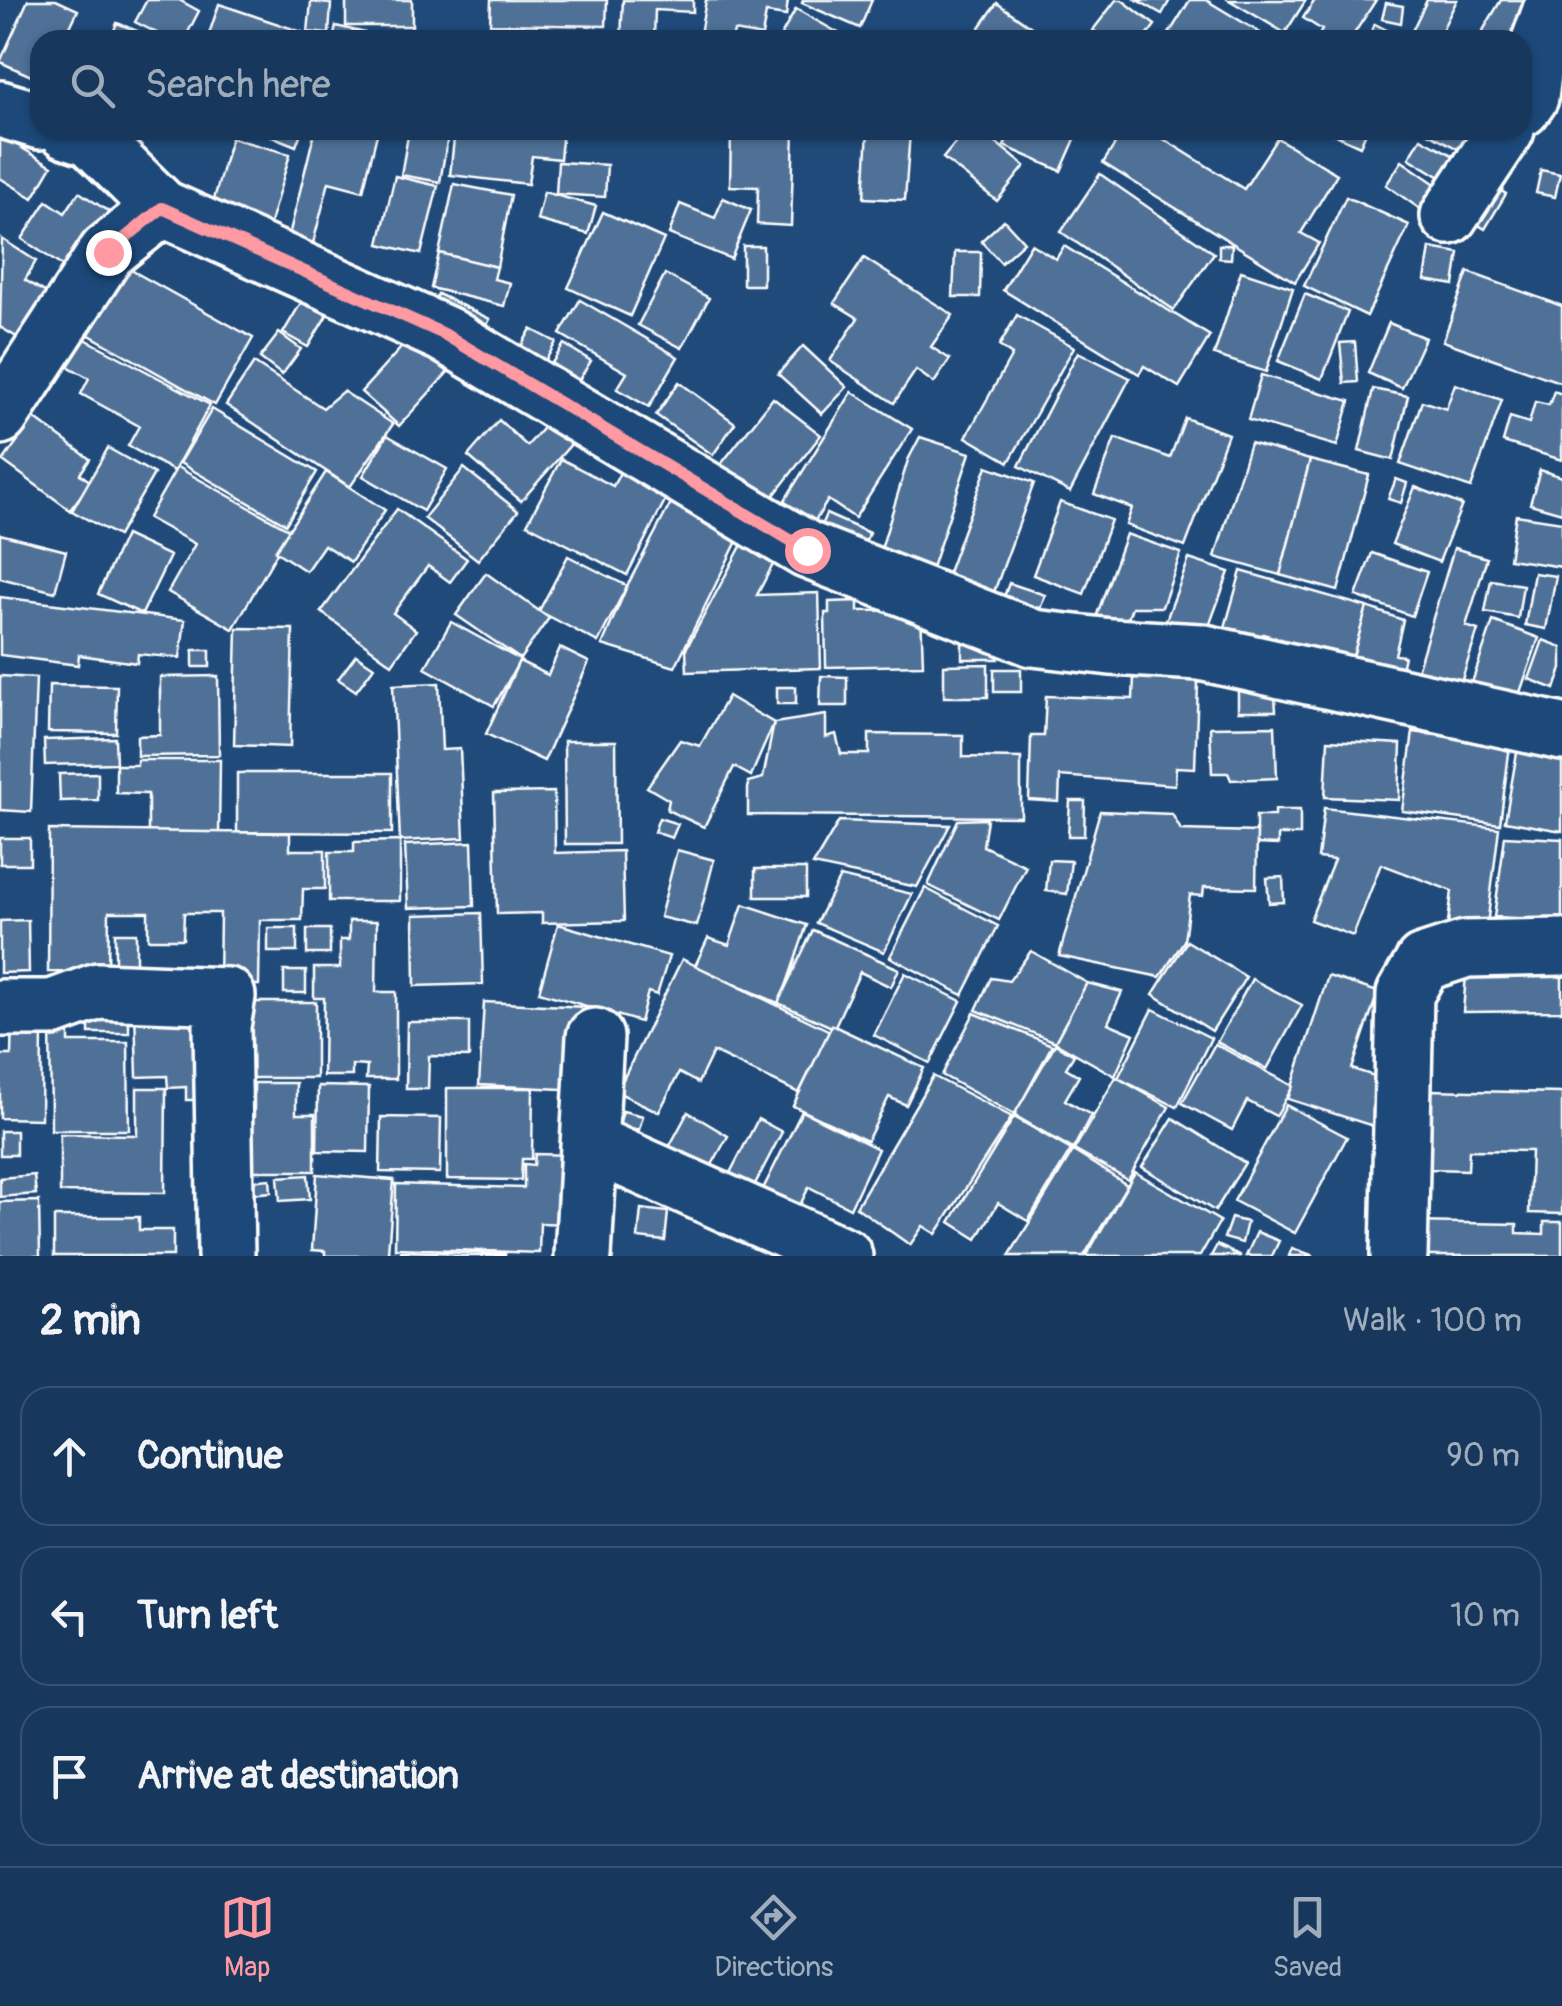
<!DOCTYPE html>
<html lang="en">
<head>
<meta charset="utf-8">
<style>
  body { margin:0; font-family:Pangolin,sans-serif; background:#203f62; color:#f1f3f6 }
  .stop { position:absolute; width:30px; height:30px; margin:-22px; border:8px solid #ff9aa2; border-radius:50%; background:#fff }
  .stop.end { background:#ff9aa2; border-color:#fff; box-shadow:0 2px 10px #0008 }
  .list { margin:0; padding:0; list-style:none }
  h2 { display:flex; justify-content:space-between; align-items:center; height:130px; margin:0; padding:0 40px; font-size:42px }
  h2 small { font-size:32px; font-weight:400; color:#9eacbb }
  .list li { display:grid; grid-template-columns:65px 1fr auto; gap:30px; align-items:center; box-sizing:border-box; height:140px; margin:0 20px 20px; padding:0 20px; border:2px solid #365272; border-radius:30px }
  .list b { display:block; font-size:38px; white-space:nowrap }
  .list em { font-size:32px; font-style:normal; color:#9eacbb }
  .icon { flex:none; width:55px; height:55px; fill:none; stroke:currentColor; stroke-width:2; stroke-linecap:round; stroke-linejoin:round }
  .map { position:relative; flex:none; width:1562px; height:1256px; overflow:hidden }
  .search { position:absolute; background:#17385c; box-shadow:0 2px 8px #0004; left:30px; right:30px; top:30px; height:110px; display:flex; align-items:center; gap:25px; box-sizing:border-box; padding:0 35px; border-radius:30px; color:#9eacbb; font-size:38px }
  .sheet { height:610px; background:#17385c }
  nav { display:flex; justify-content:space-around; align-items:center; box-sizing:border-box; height:140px; border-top:2px solid #365272; background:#17385c; font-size:28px; color:#9eacbb }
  nav a { display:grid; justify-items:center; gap:5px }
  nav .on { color:#ff9aa2 }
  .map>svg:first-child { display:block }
</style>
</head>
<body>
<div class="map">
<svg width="1562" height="1256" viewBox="0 0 1562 1256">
  <rect width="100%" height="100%" fill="#1f4a7a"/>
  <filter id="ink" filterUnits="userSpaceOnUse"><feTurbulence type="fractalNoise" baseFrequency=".01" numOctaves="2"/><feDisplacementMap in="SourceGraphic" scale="20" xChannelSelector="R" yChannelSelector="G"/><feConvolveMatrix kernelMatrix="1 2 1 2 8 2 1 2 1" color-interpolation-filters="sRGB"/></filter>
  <g filter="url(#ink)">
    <g fill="#507197" stroke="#fff" stroke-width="2.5">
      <path d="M28 0H56L78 10 64 40H40V80L0 62Z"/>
      <path d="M147 0H179L199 11 184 40H171L135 22Z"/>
      <rect x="346" y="0" width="66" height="26"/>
      <path d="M491 0H607L606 26 490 24Z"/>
      <path d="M623 0H693V12L655 10 654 39 621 38Z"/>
      <path d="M706 0H788L786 16 766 13 762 36 734 31 732 40H699Z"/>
      <path d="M803 0H872L860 28 802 3Z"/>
      <path d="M1116 0H1122L1155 25 1144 40H1107L1093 30Z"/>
      <path d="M1137 0H1170L1162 14Z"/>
      <path d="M1190 0H1206L1272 40H1165Z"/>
      <path d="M1229 0H1306L1285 33Z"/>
      <path d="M1315 0H1376L1350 40H1316L1322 30 1303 18Z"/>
      <path d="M1427 0H1457L1437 40H1419L1410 35Z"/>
      <path d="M1501 0H1532L1519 40H1496L1482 32Z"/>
      <path d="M311 2 331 4 329 34 308 32Z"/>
      <path d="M997 3 1047 38 1045 40H971Z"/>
      <path d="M1386 3 1403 6 1401 23 1382 19Z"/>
      <path d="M219 4 314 36 312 40H207Z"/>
      <path d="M796 9 851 40 779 39Z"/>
      <path d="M117 23 160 40H110Z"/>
      <path d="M1375 24 1404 39V40H1367Z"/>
      <path d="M336 26 395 40H333Z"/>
      <path d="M256 130H302L296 146Z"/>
      <path d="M315 130H378L363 191 329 182 310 255 286 248Z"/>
      <path d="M409 130H449L440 182 401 175Z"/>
      <path d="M455 130H563L560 159 532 156 528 184 450 175Z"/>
      <path d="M731 130H794L791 226 757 224 758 187 730 186Z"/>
      <path d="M868 130 910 132 905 200 864 198Z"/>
      <path d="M966 130H980L1025 166 997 201 943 158Z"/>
      <path d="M1011 130H1079L1061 171 1004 146Z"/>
      <path d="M1124 130H1149L1244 189 1277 138 1337 174 1301 233 1319 243 1295 282 1103 163Z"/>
      <path d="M1325 130H1367L1360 146Z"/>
      <path d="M1423 130H1485L1471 156Z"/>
      <path d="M0 135 52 166 33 198 0 178Z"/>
      <path d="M231 138 290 154 266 237 208 221Z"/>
      <path d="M1421 138 1465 162 1452 184 1409 158Z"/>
      <path d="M1402 161 1447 192 1430 216 1386 185Z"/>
      <path d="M558 162 607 165 605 197 556 194Z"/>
      <path d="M1541 170 1560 174 1555 197 1536 193Z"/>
      <path d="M1100 174 1214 253 1174 310 1061 232Z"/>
      <path d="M395 176 438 186 421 254 379 244Z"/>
      <path d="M1479 177 1506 194 1485 229 1458 212Z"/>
      <path d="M454 184 511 195 497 267 439 253Z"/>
      <path d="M79 192 114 215 74 274 22 239 47 201 65 213Z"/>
      <path d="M544 192 596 206 588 234 537 220Z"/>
      <path d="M1346 197 1409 225 1367 316 1304 286Z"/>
      <path d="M723 198 751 210 731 259 669 234 680 204 715 218Z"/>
      <path d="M603 212 664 239 630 316 568 288Z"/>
      <path d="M1004 220 1024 242 1001 263 981 241Z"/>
      <path d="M2 239 36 261 25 280 53 297 25 342 0 327Z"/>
      <path d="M1031 244 1056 259 1064 246 1210 336 1179 387 1144 366 1139 374 1003 290Z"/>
      <path d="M1219 245H1232L1231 259 1219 258Z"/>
      <rect x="743" y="246" width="20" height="39"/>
      <path d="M1430 248 1459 253 1454 285 1425 280Z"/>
      <path d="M955 252H981L980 297H953Z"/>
      <path d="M439 253 497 267 494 279 510 283 504 306 431 288Z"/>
      <path d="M864 258 953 315 931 347 950 359 934 383 916 370 894 403 830 361 858 318 834 303Z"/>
      <path d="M122 265 253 338 215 405 84 332Z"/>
      <path d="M1241 271 1293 288 1266 372 1214 355Z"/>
      <path d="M1468 272 1562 306V383L1443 341Z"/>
      <path d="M665 274 709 298 682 348 638 325Z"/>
      <path d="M438 294 490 319 478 343 427 318Z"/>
      <path d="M1305 294 1348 312 1322 379 1278 361Z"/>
      <path d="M580 300 678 357 649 407 617 389 627 373 560 334Z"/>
      <path d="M302 301 327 315 308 347 283 333Z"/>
      <path d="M1017 315 1074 347 1009 462 966 437 1012 355 999 346Z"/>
      <path d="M1389 323 1425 338 1402 388 1368 373Z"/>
      <path d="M531 329 556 342 534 381 509 367Z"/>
      <path d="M70 331 210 405 174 471 128 446 139 426 81 394 89 378 55 359Z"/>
      <path d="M279 333 301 349 282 375 260 358Z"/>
      <path d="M410 338 448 372 399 426 361 392Z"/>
      <path d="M1355 342 1358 382 1344 383 1340 343Z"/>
      <path d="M564 344 591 361 565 402 538 385Z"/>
      <path d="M803 346 847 387 822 414 778 374Z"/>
      <path d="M1078 352 1130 378 1070 492 1019 466Z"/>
      <path d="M254 363 323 408 343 391 393 424 350 487 226 405Z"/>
      <path d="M1261 375 1350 401 1337 446 1248 420Z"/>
      <path d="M679 382 735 423 713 455 656 415Z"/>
      <path d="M1455 384 1502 400 1471 488 1400 464 1422 401 1446 409Z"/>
      <path d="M1373 389 1408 396 1393 460 1359 451Z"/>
      <path d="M1554 391 1562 394V460L1503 442 1510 417 1529 423 1535 402 1549 405Z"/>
      <path d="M852 392 912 429 855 518 828 500 803 540 772 521Z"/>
      <path d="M773 398 821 435 760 513 711 477Z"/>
      <path d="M212 409 317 472 286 524 180 463Z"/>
      <path d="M556 413 580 434 521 501 468 456 499 420 527 446Z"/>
      <path d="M34 418 90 459 80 474 91 482 70 510 3 461Z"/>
      <path d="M1185 418 1228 434 1185 547 1126 525 1132 508 1094 494 1115 438 1170 458Z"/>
      <path d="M387 435 447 469 423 511 363 476Z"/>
      <path d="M920 437 970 453 927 583 876 566 908 460Z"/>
      <path d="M1250 443 1310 460 1280 575 1215 557Z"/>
      <path d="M108 448 154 474 118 536 72 511Z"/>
      <path d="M628 457 675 481 627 575 527 524 561 459 613 486Z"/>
      <path d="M1310 460 1369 475 1338 591 1280 575Z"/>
      <path d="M987 466 1034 483 990 603 943 586Z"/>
      <path d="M177 467 290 530 233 629 168 592 195 544 148 518Z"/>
      <path d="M464 468 518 511 478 560 424 518Z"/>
      <path d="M1540 470 1562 477V513L1530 504Z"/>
      <path d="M326 472 385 510 351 562 324 545 306 571 275 551Z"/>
      <path d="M1396 479 1407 483 1401 503 1388 499Z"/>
      <path d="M1415 487 1462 505 1439 562 1392 544Z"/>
      <path d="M673 499 741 533 675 667 602 645 627 586Z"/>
      <path d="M1060 502 1111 520 1084 594 1033 575Z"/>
      <path d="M397 509 467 559 450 582 428 566 393 613 416 630 392 664 321 612Z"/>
      <path d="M826 514 869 533 857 561 813 544Z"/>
      <path d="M1516 515 1562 522V567L1509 559Z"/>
      <path d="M0 534 66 551 55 592 0 578Z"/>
      <path d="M1126 534 1181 553 1162 607H1132L1120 641 1091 631Z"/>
      <path d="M125 535 170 556 142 614 98 594Z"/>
      <path d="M746 537 778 555 757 595 819 593 821 668 687 672 686 649Z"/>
      <path d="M1454 548 1487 558 1466 626 1478 630 1455 701 1412 688Z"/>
      <path d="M1372 553 1427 572 1412 616 1356 596Z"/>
      <path d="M568 556 627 586 598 642 539 611Z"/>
      <path d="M1189 559 1229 572 1205 637 1165 623Z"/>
      <path d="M1241 571 1367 607 1350 667 1329 653 1263 634 1258 648 1222 638Z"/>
      <path d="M486 573 549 618 520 659 456 615Z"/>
      <path d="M1534 573 1556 576 1546 629 1525 625Z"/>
      <path d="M1491 580 1523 585 1518 618 1485 612Z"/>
      <path d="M1009 583 1045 595 1034 626 998 613Z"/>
      <path d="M0 597 185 620 180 658 138 654 137 663 79 655 78 665 0 655Z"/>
      <path d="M858 601V611L921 610 923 665 826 667 825 613H829V602Z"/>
      <path d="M1367 607 1403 620 1395 655 1404 656 1399 679 1350 667Z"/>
      <path d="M1493 621 1539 638 1517 701 1466 700Z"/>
      <path d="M451 622 520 660 494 706 425 668Z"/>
      <path d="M237 628 293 629 290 747 234 745Z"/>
      <rect x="962" y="635" width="36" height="24"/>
      <path d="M1543 640 1562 647V668L1555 689 1529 679Z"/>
      <path d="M560 648 589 662 544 761 486 734 519 661 548 675Z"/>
      <rect x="193" y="650" width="17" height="17"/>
      <path d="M1135 654 1199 655 1195 768 1176 767 1175 785 1060 776 1059 802 1029 800 1031 736H1044L1046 696 1133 699Z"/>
      <path d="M356 655 374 667 356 691 338 679Z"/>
      <path d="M988 664V697H944V665Z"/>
      <rect x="994" y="669" width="27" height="23"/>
      <path d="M0 676 36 678 31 812 0 810Z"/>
      <path d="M218 676 219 755 137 756V736L160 735V677Z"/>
      <path d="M821 676 847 677V706H820Z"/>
      <path d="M1238 680H1274L1276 711H1238Z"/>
      <path d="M439 683 442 750 460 749 464 838 400 841 393 685Z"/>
      <path d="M49 685 117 686 116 733 48 732Z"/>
      <rect x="777" y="687" width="19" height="17"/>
      <path d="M728 696 774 723 751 776 734 767 704 827 667 810 669 800 647 787 680 740 700 746Z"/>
      <path d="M826 715V737L836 734 841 754H869V734L963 735V757L1021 758V817L748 815V782L763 778 774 723Z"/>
      <path d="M1275 726 1277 778 1231 780 1228 773H1212L1210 727Z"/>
      <path d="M1413 732 1510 745 1500 824 1402 811Z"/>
      <path d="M115 738 116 763 45 765 44 740Z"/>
      <path d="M1328 740 1401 744 1399 800 1325 797Z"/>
      <path d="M564 741H616L617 844H565Z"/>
      <path d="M1519 741 1562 749V831L1505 821Z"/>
      <path d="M137 760H220L219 834H148V794L116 793V765H137Z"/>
      <path d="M98 773V800L60 801 59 774Z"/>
      <path d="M237 773H392V833L237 832Z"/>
      <path d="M554 792 555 853 622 851 624 921 542 923V913L497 914 494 793Z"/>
      <path d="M1070 801H1085L1084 836H1068Z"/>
      <path d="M1324 808 1499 828 1486 934 1447 930 1452 891 1381 864 1353 936 1310 920 1334 860 1318 858Z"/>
      <path d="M1275 810H1300V835H1278V845L1256 844V816H1275Z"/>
      <path d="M1100 811 1172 814 1181 830 1257 832 1256 888 1204 887 1203 896 1190 895 1184 941 1160 977 1059 956Z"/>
      <path d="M659 818 678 824 672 838 654 832Z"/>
      <path d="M987 819 983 846 1026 866 999 920 928 885 958 820Z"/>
      <path d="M839 821 950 825 917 887 813 865Z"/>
      <path d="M49 830 290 833V850H325V889H303L302 920H260L259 985H219L220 913H184L183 939H148V912H109L108 973 48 972Z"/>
      <path d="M1505 836 1562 839V920L1494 917Z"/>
      <rect x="0" y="838" width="30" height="26"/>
      <path d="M400 841V901H329V852H354V842Z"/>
      <path d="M472 842 474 906 408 908 405 845Z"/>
      <path d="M677 850 714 860 697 926 660 917Z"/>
      <path d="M1049 860 1071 861 1067 894 1046 891Z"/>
      <rect x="755" y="869" width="51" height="28"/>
      <path d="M840 877 912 894 884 952 816 923Z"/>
      <path d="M1283 877 1284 902 1269 903 1267 878Z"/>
      <path d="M925 888 998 926 963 995 890 957Z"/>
      <path d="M743 904 807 925 780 1004 695 966 708 938 729 945Z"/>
      <path d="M481 913 483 984 415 986 414 915Z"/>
      <path d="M28 920 29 972 0 973V921Z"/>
      <path d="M349 921H377L376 992H396V1079H366L367 1066 352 1065V1076H323L324 998H314V968H340V940H349Z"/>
      <path d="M558 924 669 956 657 995 648 992 640 1022 539 992Z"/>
      <rect x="268" y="928" width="29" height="24"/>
      <rect x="307" y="929" width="23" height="25"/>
      <path d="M813 930 899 969 891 987 860 972 834 1028 778 1003Z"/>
      <rect x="115" y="933" width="21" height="48"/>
      <path d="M1187 941 1246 977 1212 1031 1153 994Z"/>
      <path d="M1031 951 1087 983 1055 1042 976 1010 991 978 1009 981Z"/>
      <path d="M682 959 830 1031 799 1093 713 1052 698 1083 679 1073 659 1112 617 1092Z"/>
      <rect x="284" y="971" width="22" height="22"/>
      <path d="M905 973 961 1001 930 1063 874 1035Z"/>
      <path d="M1562 974V1011L1463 1012 1466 975Z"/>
      <path d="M1328 976 1378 992 1352 1069 1413 1088 1398 1134 1288 1099Z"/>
      <path d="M1252 979 1302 1005 1267 1069 1217 1042Z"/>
      <path d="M1087 983 1122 992 1108 1023 1134 1034 1115 1076 1055 1042Z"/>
      <path d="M129 1001V1033H89V1002Z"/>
      <rect x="242" y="1002" width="74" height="76"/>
      <path d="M484 1002 587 1007 582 1090 479 1085Z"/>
      <path d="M216 1007 221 1100H186V1087L168 1088 167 1076 137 1077 135 1010Z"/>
      <path d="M1153 1009 1211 1038 1177 1107 1118 1078Z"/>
      <path d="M69 1010V1042H128L129 1130H51L50 1011Z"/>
      <path d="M974 1013 1052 1045 1015 1115 942 1075Z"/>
      <path d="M12 1014 42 1029 41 1119 0 1118V1055H11Z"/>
      <path d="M407 1022H469V1057L429 1056 428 1089H406Z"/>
      <path d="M832 1025 924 1068 906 1105 889 1097 867 1141 793 1106Z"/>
      <path d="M1055 1044 1074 1055 1066 1068 1079 1076 1065 1100 1091 1115 1073 1149 1014 1115Z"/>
      <path d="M1215 1044 1293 1086 1276 1116 1247 1101 1232 1130 1182 1103Z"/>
      <path d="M933 1076 1012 1117 936 1234 923 1226 910 1245 856 1207Z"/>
      <path d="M1116 1077 1169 1107 1128 1180 1074 1150Z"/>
      <path d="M254 1083H296V1114H315V1171H243V1117H254Z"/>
      <path d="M318 1086 369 1087 368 1152 317 1151Z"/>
      <path d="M137 1088H166L165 1193 60 1192V1134L137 1135Z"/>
      <path d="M447 1088H533L532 1159H522L521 1180 447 1179Z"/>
      <path d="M1429 1090 1562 1093V1214L1529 1213 1531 1151 1469 1150 1468 1170 1428 1169Z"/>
      <path d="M1286 1105 1347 1137 1295 1233 1234 1201Z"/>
      <path d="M623 1111 643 1116 639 1130 619 1125Z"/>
      <path d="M802 1111 878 1149 850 1208 809 1187 798 1209 762 1191Z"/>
      <path d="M688 1112 728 1136 708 1172 668 1149Z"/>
      <path d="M381 1117 441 1118 440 1173 380 1172Z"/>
      <path d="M1014 1117 1071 1150 1028 1221 998 1203 977 1239 950 1222Z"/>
      <path d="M1173 1118 1245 1163 1215 1211 1142 1167Z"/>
      <path d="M758 1119 782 1132 754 1186 730 1173Z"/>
      <rect x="0" y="1131" width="16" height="24"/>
      <path d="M1073 1151 1127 1185 1084 1256H1009Z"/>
      <path d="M535 1154 573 1155 602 1225 540 1223 539 1253 395 1248 396 1184 524 1188V1164L534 1165Z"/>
      <path d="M1135 1172 1220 1221 1200 1256H1086Z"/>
      <path d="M317 1174 394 1180 388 1252 395 1253V1256H325V1251L312 1250Z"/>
      <path d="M34 1175 36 1194 0 1197V1178Z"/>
      <path d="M308 1175 310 1199 280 1201 278 1177Z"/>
      <path d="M270 1179 271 1192 250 1194 249 1181Z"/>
      <path d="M39 1201 40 1256H0V1202Z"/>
      <path d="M641 1209 668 1212 665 1241 638 1238Z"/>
      <path d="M54 1217H139V1230H173V1256H54Z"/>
      <path d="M1231 1218 1247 1222 1242 1243 1224 1238Z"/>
      <path d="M1411 1222 1517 1224V1233L1544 1234V1222H1562V1256H1411Z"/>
      <path d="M1257 1232 1279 1241 1272 1256H1246Z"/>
      <path d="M1217 1245 1241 1256H1211Z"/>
      <path d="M1292 1248 1314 1256H1289Z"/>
      <path d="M401 1251 505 1254V1256H401Z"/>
    </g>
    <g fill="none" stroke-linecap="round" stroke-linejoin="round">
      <g stroke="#fff" stroke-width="62">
        <g id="street">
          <path d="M1522 108 1530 97 1536 52 1555 0"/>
          <path d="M0 109 40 121"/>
          <path d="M67 130 91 138 162 208 444 334 807 550 1033 638 1111 647 1200 652 1562 732"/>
          <path d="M1449 216 1506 130"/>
          <path d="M0 416 107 252 162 208"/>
          <path d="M0 1008H52L98 991 227 996 222 1026 226 1256"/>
          <path d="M590 1143 844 1256"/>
          <path d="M583 1256 595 1037"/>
          <path d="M1399 1256 1405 994 1423 963 1466 949 1562 947"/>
        </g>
      </g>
      <use href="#street" stroke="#1f4a7a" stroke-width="55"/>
    </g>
  </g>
  <g fill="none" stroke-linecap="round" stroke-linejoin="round" filter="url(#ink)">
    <path stroke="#ff9aa2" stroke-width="12" d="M108 252 162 208 444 334 807 550"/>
  </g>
</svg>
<div class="stop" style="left:807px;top:550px"></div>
<div class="stop end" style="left:108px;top:252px"></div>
<div class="search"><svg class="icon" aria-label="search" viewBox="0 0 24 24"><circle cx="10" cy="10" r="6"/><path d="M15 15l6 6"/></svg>Search here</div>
</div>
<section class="sheet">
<h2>2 min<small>Walk · 100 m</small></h2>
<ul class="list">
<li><svg class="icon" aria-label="ahead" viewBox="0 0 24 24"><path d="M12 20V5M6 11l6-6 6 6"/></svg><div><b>Continue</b></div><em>90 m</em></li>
<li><svg class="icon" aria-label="left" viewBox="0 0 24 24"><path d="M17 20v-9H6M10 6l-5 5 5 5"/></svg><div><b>Turn left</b></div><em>10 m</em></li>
<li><svg class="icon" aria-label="arrive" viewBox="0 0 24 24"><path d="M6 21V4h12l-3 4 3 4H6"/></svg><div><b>Arrive at destination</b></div></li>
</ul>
</section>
<nav>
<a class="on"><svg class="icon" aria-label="map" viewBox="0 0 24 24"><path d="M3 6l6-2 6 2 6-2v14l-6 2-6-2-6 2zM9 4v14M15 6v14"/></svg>Map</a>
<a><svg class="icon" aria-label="directions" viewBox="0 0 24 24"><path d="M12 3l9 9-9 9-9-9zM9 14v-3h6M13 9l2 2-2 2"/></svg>Directions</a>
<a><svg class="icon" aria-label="saved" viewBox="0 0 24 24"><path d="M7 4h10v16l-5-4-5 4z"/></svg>Saved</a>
</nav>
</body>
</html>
